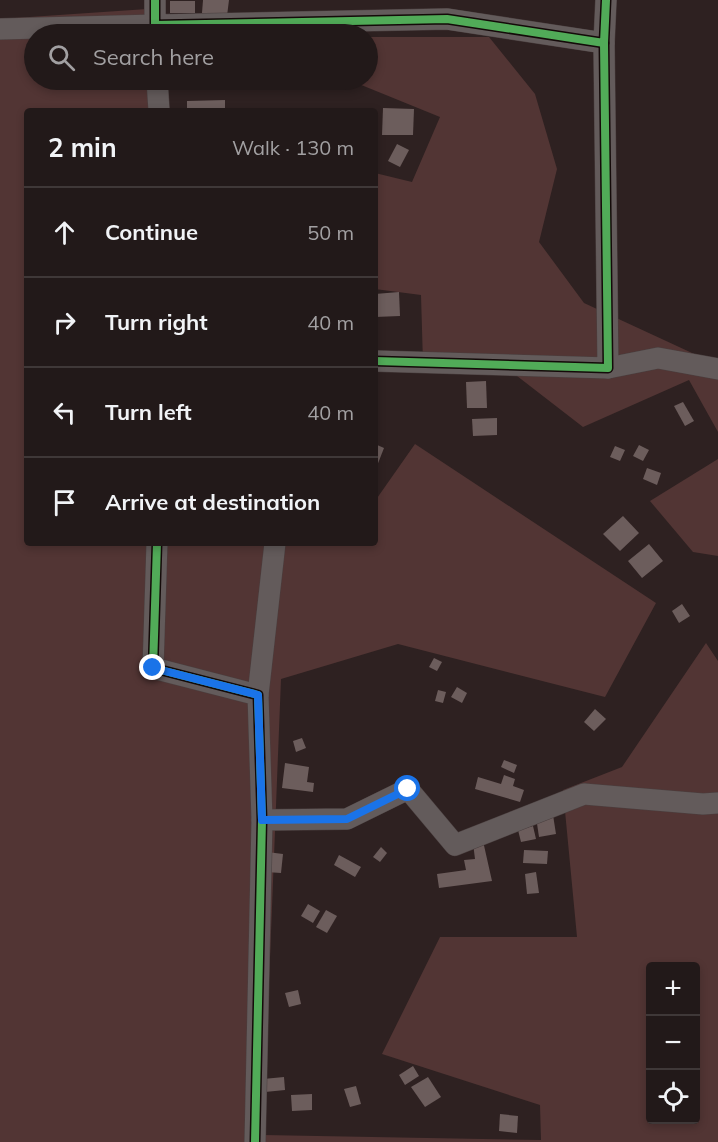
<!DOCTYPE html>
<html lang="en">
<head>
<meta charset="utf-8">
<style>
  body { margin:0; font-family:Mulish,sans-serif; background:#2e2626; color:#f1f3f6 }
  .controls { position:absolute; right:18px; bottom:18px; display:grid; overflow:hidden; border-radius:6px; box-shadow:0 3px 9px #0003 }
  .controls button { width:54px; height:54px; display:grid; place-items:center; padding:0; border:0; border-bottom:2px solid #3f3838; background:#221919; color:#f1f3f6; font:30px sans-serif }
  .stop { position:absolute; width:18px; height:18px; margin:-14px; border:4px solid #1a73e8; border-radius:50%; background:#fff }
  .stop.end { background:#1a73e8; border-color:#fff; box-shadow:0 2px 6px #0008 }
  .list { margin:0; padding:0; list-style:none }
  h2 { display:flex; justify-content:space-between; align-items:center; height:78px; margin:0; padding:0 24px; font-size:26px }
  h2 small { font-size:20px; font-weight:400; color:#a2a0a2 }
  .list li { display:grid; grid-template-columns:39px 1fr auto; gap:18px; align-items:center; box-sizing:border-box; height:90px; padding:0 24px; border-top:2px solid #3f3838 }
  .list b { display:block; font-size:22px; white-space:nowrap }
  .list em { font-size:20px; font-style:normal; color:#a2a0a2 }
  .icon { flex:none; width:33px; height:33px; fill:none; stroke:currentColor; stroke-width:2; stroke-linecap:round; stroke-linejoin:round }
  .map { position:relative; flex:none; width:718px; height:1142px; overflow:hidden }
  .search { position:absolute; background:#221919; box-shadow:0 3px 9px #0003; left:24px; top:24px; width:354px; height:66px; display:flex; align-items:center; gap:15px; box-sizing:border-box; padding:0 21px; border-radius:33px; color:#a2a0a2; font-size:22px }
  .panel { position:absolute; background:#221919; box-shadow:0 3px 9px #0003; left:24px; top:108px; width:354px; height:438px; border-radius:6px }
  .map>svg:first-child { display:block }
</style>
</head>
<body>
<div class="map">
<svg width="718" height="1142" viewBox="0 0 718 1142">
  <rect width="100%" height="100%" fill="#2e2121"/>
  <g fill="#523534" fill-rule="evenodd">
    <path d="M162 8 163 34H34V80H165L166 111H27V543H375V501L415 444 656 603 605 697 398 644 281 679 263 1135 541 1140 540 1105 382 1054 440 937H577L563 790 622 767 706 643 718 661V1142H0V19ZM650 966H696V1120H650Z"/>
    <path d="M368 37H489L535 94 557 169 539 242 584 303 718 365V432L689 380 583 427 490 355 423 363 421 295 375 289V173L412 182 440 117 349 80H368Z"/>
    <path d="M718 459V556L693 552 650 501Z"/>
  </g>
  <g fill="#6c5d5c">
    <path d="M203 0H229L227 16 202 13Z"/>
    <rect x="170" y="1" width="25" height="12"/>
    <rect x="194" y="80" width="10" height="10"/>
    <path d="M225 100V111H187V101Z"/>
    <path d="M383 108 414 109 413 135H382Z"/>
    <path d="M397 144 409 150 400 167 388 161Z"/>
    <path d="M399 292 400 316 375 317V294Z"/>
    <path d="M486 381 487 408H467L466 382Z"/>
    <path d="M683 402 694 421 685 426 674 406Z"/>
    <path d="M497 418V435L473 436 472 419Z"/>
    <path d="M375 444 384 448 375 471Z"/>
    <path d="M639 445 649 450 643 461 633 456Z"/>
    <path d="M615 446 625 450 620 461 610 457Z"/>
    <path d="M647 468 661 473 657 485 643 479Z"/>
    <path d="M623 516 639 533 620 551 603 534Z"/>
    <path d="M649 544 663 561 642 578 628 561Z"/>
    <path d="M682 604 690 616 679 623 672 611Z"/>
    <path d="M434 658 442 662 437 671 429 667Z"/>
    <path d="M457 687 467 693 462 703 451 697Z"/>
    <path d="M438 690 446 692 443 703 435 701Z"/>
    <path d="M595 709 606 719 594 731 584 722Z"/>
    <path d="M302 738 306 748 296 752 293 741Z"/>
    <path d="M504 760 517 765 514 773 501 767Z"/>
    <path d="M285 763 309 767 307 782 314 783 313 792 282 788Z"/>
    <path d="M504 775 515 779 513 786 524 790 520 802 475 789 478 777 501 784Z"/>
    <path d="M553 815 556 834 539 837 536 817Z"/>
    <path d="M533 826 536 839 521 842 518 830Z"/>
    <path d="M483 841 492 881 439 888 437 874 466 870 464 860 475 859 473 843Z"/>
    <path d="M381 847 387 853 380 862 373 857Z"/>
    <path d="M524 850 548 851 547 864 523 863Z"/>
    <path d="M267 852 283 854 281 873 266 872Z"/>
    <path d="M339 855 361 867 355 877 334 865Z"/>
    <path d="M536 872 539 893 527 894 525 874Z"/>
    <path d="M308 904 320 911 313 923 301 916Z"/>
    <path d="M326 910 337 916 327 933 316 927Z"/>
    <path d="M298 990 301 1004 289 1007 285 993Z"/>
    <path d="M413 1066 419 1076 405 1085 399 1075Z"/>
    <path d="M284 1077 285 1090 265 1092 263 1079Z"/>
    <path d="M428 1077 441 1097 425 1107 411 1087Z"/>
    <path d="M356 1086 361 1104 350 1107 344 1089Z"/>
    <path d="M312 1094V1110L292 1111 291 1095Z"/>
    <path d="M500 1114 518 1116 517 1133 499 1131Z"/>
  </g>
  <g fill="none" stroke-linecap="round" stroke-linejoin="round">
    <g stroke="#4a3f3f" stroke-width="22">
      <g id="minor">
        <path d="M155 0V25L447 19 604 43 606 0"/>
        <path d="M0 29 155 25 156 34"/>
        <path d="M157 80 159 111"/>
        <path d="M375 361 608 368 604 43"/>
        <path d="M608 368 658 358 718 369"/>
        <path d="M157 543 153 668 258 695 262 820 255 1142"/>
        <path d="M258 695 275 543"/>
        <path d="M262 820 347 819 408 789 455 845 584 794 703 804 718 803"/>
      </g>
    </g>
    <use href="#minor" stroke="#635b5b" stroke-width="21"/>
    <g stroke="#140a09" stroke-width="11">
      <g id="cycleway">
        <path d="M155 0V25L447 19 604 43 606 0"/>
        <path d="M375 361 608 368 604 43"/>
        <path d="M157 543 153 668 258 695 262 820 255 1142"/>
      </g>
    </g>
    <use href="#cycleway" stroke="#51ab58" stroke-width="8"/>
  </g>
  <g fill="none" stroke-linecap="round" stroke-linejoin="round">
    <path stroke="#1a73e8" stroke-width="8" d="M153 668 258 695 262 820 347 819 408 789"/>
  </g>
</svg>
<div class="controls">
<button>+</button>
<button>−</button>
<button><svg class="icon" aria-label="locate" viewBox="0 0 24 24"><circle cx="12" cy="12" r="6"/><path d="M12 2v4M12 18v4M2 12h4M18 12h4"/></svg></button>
</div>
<div class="stop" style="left:408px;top:789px"></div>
<div class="stop end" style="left:153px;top:668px"></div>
<div class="search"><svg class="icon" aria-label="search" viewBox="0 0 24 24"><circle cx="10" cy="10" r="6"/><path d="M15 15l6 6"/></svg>Search here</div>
<section class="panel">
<h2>2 min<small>Walk · 130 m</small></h2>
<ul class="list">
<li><svg class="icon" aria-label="ahead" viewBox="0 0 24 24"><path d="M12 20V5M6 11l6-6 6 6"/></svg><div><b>Continue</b></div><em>50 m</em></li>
<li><svg class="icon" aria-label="right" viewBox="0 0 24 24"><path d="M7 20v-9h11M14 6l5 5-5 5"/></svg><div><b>Turn right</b></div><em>40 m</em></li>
<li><svg class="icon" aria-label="left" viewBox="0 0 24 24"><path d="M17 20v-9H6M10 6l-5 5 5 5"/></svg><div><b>Turn left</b></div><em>40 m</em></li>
<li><svg class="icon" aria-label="arrive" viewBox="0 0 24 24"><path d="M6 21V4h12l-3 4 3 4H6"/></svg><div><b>Arrive at destination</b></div></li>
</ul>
</section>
</div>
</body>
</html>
